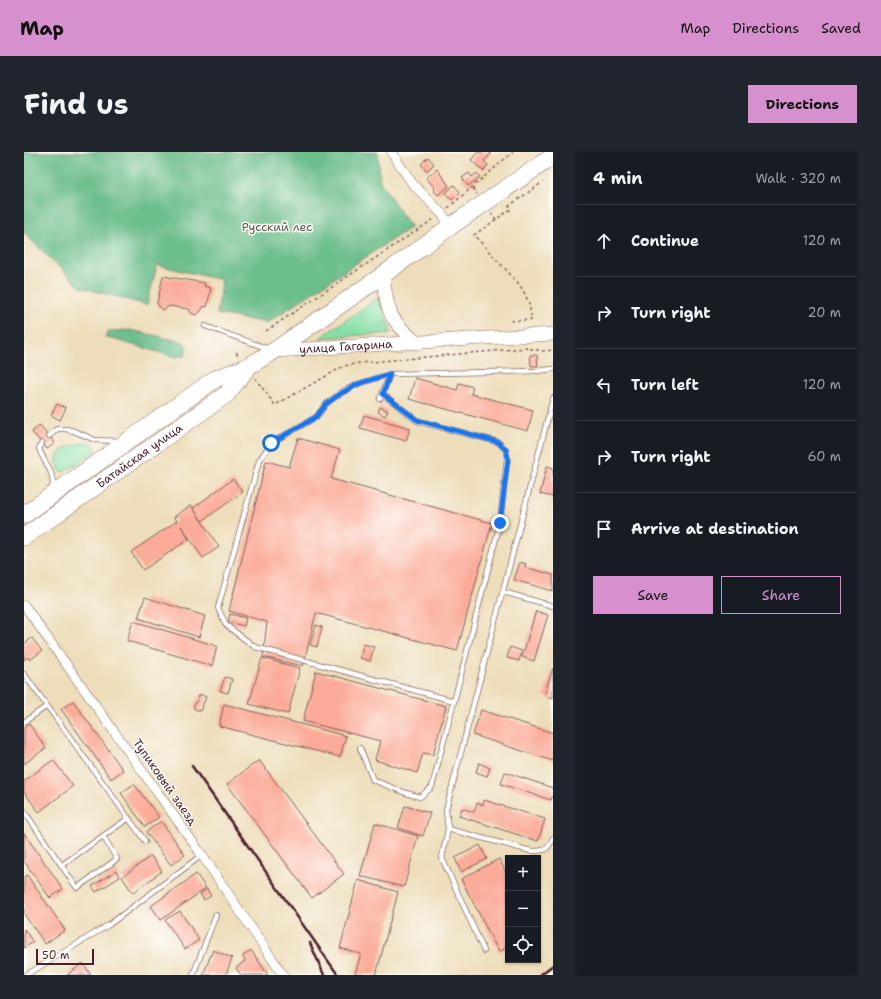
<!DOCTYPE html>
<html lang="en">
<head>
<meta charset="utf-8">
<style>
  body { margin:0; font-family:"Shantell Sans",sans-serif; background:#20242c; color:#f1f3f6 }
  .controls { position:absolute; right:12px; bottom:12px; display:grid; overflow:hidden; border-radius:0px; box-shadow:0 1px 3px #0004 }
  .controls button { width:36px; height:36px; display:grid; place-items:center; padding:0; border:0; border-bottom:1px solid #363941; background:#171b24; color:#f1f3f6; font:20px sans-serif }
  .scale { position:absolute; left:12px; bottom:10px; width:58px; box-sizing:border-box; padding-left:4px; border:2px solid #4a1f2b; border-top:0; font-size:11px; line-height:14px; white-space:nowrap; color:#4a1f2b; -webkit-text-stroke:3px #fdfcf7; paint-order:stroke }
  .stop { position:absolute; width:12px; height:12px; margin:-9px; border:3px solid #1a73e8; border-radius:50%; background:#fff }
  .stop.end { background:#1a73e8; border-color:#fff; box-shadow:0 1px 4px #0008 }
  .list { margin:0; padding:0; list-style:none }
  h2 { display:flex; justify-content:space-between; align-items:center; height:52px; margin:0; padding:0 16px; font-size:17px }
  h2 small { font-size:13px; font-weight:400; color:#9ea1a6 }
  .list li { display:grid; grid-template-columns:26px 1fr auto; gap:12px; align-items:center; box-sizing:border-box; height:72px; padding:0 16px; border-top:1px solid #363941 }
  .list b { display:block; font-size:15px; white-space:nowrap }
  .list em { font-size:13px; font-style:normal; color:#9ea1a6 }
  .actions { display:flex; gap:8px; padding:12px 16px }
  .actions a { flex:1; padding:9px 0; border:1px solid #d690ce; border-radius:0px; text-align:center; font-size:14px; color:#d690ce }
  .actions .main { background:#d690ce; color:#111 }
  .icon { flex:none; width:22px; height:22px; fill:none; stroke:currentColor; stroke-width:2; stroke-linecap:round; stroke-linejoin:round }
  .map { position:relative; flex:none; width:529px; height:823px; overflow:hidden; border-radius:0px }
  header { display:flex; align-items:center; gap:24px; box-sizing:border-box; height:56px; padding:0 20px; background:#d690ce; color:#111 }
  header strong { font-size:19px }
  nav { display:flex; gap:22px; margin-inline-start:auto; font-size:14px }
  .intro { display:flex; align-items:center; justify-content:space-between; box-sizing:border-box; height:96px; padding:0 24px }
  h1 { margin:0; font-size:28px }
  .button { padding:10px 18px; border-radius:0px; background:#d690ce; color:#111; font-size:14px; font-weight:700 }
  main { display:flex; gap:24px; padding:0 24px }
  aside { flex:1; background:#171b24; border-radius:0px; box-shadow:0 1px 3px #0004 }
  .map>svg:first-child { display:block }
</style>
</head>
<body>
<header>
<strong>Map</strong>
<nav><a>Map</a><a>Directions</a><a>Saved</a></nav>
</header>
<div class="intro"><h1>Find us</h1><a class="button">Directions</a></div>
<main>
<div class="map">
<svg width="529" height="823" viewBox="0 0 529 823">
  <rect width="100%" height="100%" fill="#fdfcf7"/>
  <filter id="ink" filterUnits="userSpaceOnUse"><feTurbulence type="fractalNoise" baseFrequency=".025" numOctaves="2"/><feDisplacementMap in="SourceGraphic" scale="8" xChannelSelector="R" yChannelSelector="G"/><feConvolveMatrix kernelMatrix="1 2 1 2 8 2 1 2 1" color-interpolation-filters="sRGB"/></filter>
  <filter id="wash" filterUnits="userSpaceOnUse"><feTurbulence type="fractalNoise" baseFrequency=".012" numOctaves="4" result="noise"/><feDisplacementMap in="SourceGraphic" scale="16" xChannelSelector="R" yChannelSelector="G"/><feGaussianBlur stdDeviation="0.9" result="paint"/><feColorMatrix in="noise" values="0 0 0 0 0 0 0 0 0 0 0 0 0 0 0 0 0 1.4 0 .05"/><feComposite in="paint" operator="in"/></filter>
  <g filter="url(#wash)">
    <rect width="100%" height="100%" fill="#edddba"/>
    <g fill="#86e0a6" stroke="#688068">
      <path d="M355 145 367 181 296 186Z"/>
      <path d="M60 290C65 290 69 292 72 296L71 300 40 320 36 319C25 298 44 295 60 290Z"/>
    </g>
    <g fill="#6cbe8b" stroke="#5b6e5b">
      <path d="M0 0H354L356 30 387 75 243 171 193 162 198 128 133 113 123 153 56 135 0 81Z"/>
      <path d="M106 178 159 190 163 194 161 204 152 205 81 185 85 179Z"/>
    </g>
    <g id="blocks">
      <g fill="#fbab98">
        <path d="M454 0H465L467 2 460 9 464 13 459 19 447 8Z"/>
        <path d="M404 5 410 12 403 19 397 12Z"/>
        <path d="M413 17 425 34 414 43 410 39 411 36 402 26Z"/>
        <path d="M445 21 448 25 453 21 456 25 444 34 438 26Z"/>
        <path d="M430 33 436 40 428 48 421 41Z"/>
        <path d="M139 124 181 131 180 134 187 136 183 155 180 154 176 160 172 163 167 161 165 157 145 154 140 158 136 156 133 151Z"/>
        <path d="M506 203H513L514 214H507Z"/>
        <path d="M391 226 433 238 435 231 449 235 447 242 509 258 504 279 385 247Z"/>
        <path d="M33 252 42 256 36 268 27 263Z"/>
        <path d="M356 255 364 259 361 264 354 260Z"/>
        <path d="M340 263 386 276 382 289 336 276Z"/>
        <path d="M16 273 31 291 23 297 8 280Z"/>
        <path d="M274 286 316 298 307 327 468 371 433 499 292 461 279 514 239 505 243 470 205 459 242 309 265 315Z"/>
        <path d="M523 314 529 316V345L516 342Z"/>
        <path d="M209 327 219 340 178 369 169 356Z"/>
        <path d="M167 353 195 395 179 406 157 374 165 387 119 418 107 400 153 369 150 365Z"/>
        <path d="M496 410 502 412 501 415 529 423V439L490 428Z"/>
        <path d="M121 445 181 464 175 485 114 466Z"/>
        <path d="M512 459 524 463 510 509 498 505Z"/>
        <path d="M206 462 222 466 220 474 204 470Z"/>
        <path d="M109 469 193 494 188 514 103 489Z"/>
        <path d="M292 473 298 475 293 495 286 493Z"/>
        <path d="M8 486 18 499 6 508 4 505 0 508V492Z"/>
        <path d="M340 492 350 495 346 509 336 506Z"/>
        <path d="M486 495 498 499 495 509 483 506Z"/>
        <path d="M238 506 276 516 264 562 225 552Z"/>
        <path d="M529 516V546L520 544Z"/>
        <path d="M292 519 422 554 409 603 399 601 393 621 351 608 356 589 279 569Z"/>
        <path d="M201 525 208 527 204 541 196 539Z"/>
        <path d="M176 542 182 545 176 559 169 556Z"/>
        <path d="M49 549 99 618 87 627 37 557Z"/>
        <path d="M200 552 322 584 316 605 195 574Z"/>
        <path d="M457 558 529 581 528 595 529 596V609L449 583Z"/>
        <path d="M5 572 22 596 0 612V576Z"/>
        <path d="M29 608 49 634 15 660 0 640V629Z"/>
        <path d="M235 608 320 722 288 746 203 632Z"/>
        <path d="M455 611 466 616 463 624 452 620Z"/>
        <path d="M481 620 529 636V642L527 648 477 632Z"/>
        <path d="M110 632 135 665 121 675 97 641Z"/>
        <path d="M460 648 521 667 514 689 435 664 438 656 450 660 453 651 459 653Z"/>
        <path d="M381 654 406 661 399 684 374 676Z"/>
        <path d="M137 669 161 703 147 713 122 680Z"/>
        <path d="M351 671 394 684 380 735 336 724Z"/>
        <path d="M0 681 39 737 26 746 0 709Z"/>
        <path d="M456 693 463 707 437 720 431 706Z"/>
        <path d="M127 704 138 719 109 741 98 725Z"/>
        <path d="M475 707 484 725V795L475 800 437 727Z"/>
        <path d="M92 719 96 725 72 740 68 734Z"/>
        <path d="M172 722 182 736 137 768 127 754Z"/>
        <path d="M3 723 41 778 21 792 0 762V725Z"/>
        <path d="M334 728 374 740 352 823 331 822 337 802 316 796Z"/>
        <path d="M183 737 187 744 180 748 176 742Z"/>
        <path d="M156 759 175 788 161 797 141 768Z"/>
        <path d="M0 777 9 790 0 796Z"/>
        <path d="M189 798 208 806 202 823H179Z"/>
        <path d="M227 798 244 823H217L212 816 221 809 219 804Z"/>
        <path d="M59 811 67 823H43Z"/>
      </g>
    </g>
  </g>
  <g filter="url(#ink)">
    <use href="#blocks" fill-opacity="0" stroke="#83625d" stroke-width="1"/>
    <g fill="none" stroke-linecap="round" stroke-linejoin="round">
      <g stroke="#83625d" stroke-width="6">
        <g id="lane">
          <path d="M181 174 245 197"/>
          <path d="M366 222 334 232 316 241 302 252 292 265 247 291 235 309 194 456 202 473 231 495 430 549"/>
          <path d="M529 246 422 658 424 677 507 699C521 699 523 699 529 686"/>
          <path d="M356 247 366 222 512 219 529 217"/>
          <path d="M25 284 33 277H42L50 279 71 288 94 289"/>
          <path d="M18 291 15 296C19 311 32 319 28 337"/>
          <path d="M479 440 529 454"/>
          <path d="M0 522 121 689"/>
          <path d="M0 570 23 554"/>
          <path d="M336 596 349 628 382 641 396 645 408 635 476 371 483 306 482 298 474 290 393 269 359 242"/>
          <path d="M0 659 53 736 93 707 79 684 105 666"/>
          <path d="M424 677 418 706 460 799"/>
          <path d="M38 713 79 684"/>
          <path d="M2 823 86 772 178 703"/>
          <path d="M169 823 192 763"/>
        </g>
      </g>
      <g stroke="#83625d" stroke-width="10">
        <g id="street">
          <path d="M367 0 388 31 418 62 427 74"/>
          <path d="M0 453 178 703 259 823"/>
        </g>
      </g>
      <g stroke="#83625d" stroke-width="14">
        <g id="secondary">
          <path d="M359 123C361 137 362 154 369 166 375 175 385 184 393 191"/>
          <path id="s1" d="M250 199 529 182"/>
        </g>
      </g>
      <g stroke="#83625d" stroke-width="18">
        <g id="highway">
          <path d="M0 363 191 227 223 215 250 199 359 123 427 74 529 4"/>
          <path id="s2" d="M0 385 203 242 223 216"/>
        </g>
      </g>
      <g stroke="#83625d" stroke-width="1.5" stroke-dasharray="3 3" stroke-linecap="butt">
        <path d="M449 36 453 42"/>
        <path d="M424 56 489 0"/>
        <path d="M467 61 472 68"/>
        <path d="M487 169 508 168 505 152 501 142 495 132 450 83 487 57 485 54 519 30"/>
        <path d="M242 179 410 67"/>
        <path d="M212 200 215 205"/>
        <path d="M231 226 251 253 320 214 336 211 502 196 519 199 529 198"/>
      </g>
      <use href="#lane" stroke="#fff" stroke-width="4.5"/>
      <use href="#street" stroke="#fff" stroke-width="9"/>
      <use href="#secondary" stroke="#fff" stroke-width="13"/>
      <use href="#highway" stroke="#fff" stroke-width="17"/>
      <g stroke="#4a1f2b" stroke-width="2.5">
        <path d="M168 614 314 823"/>
        <path d="M286 791 300 823"/>
        <path d="M516 823 529 813"/>
      </g>
    </g>
  </g>
  <g fill="none" stroke-linecap="round" stroke-linejoin="round" filter="url(#ink)">
    <path stroke="#1a73e8" stroke-width="5" d="M247 291 292 265 302 252 316 242 334 232 366 222 359 242 393 268 474 290 482 298 484 306 476 371"/>
  </g>
  <g text-anchor="middle" stroke-width="3" stroke-linejoin="round" paint-order="stroke">
    <g font-size="12" fill="#5c5950" stroke="#fdfcf7">
      <text x="253" y="79">Русский лес</text>
    </g>
    <g font-size="12" fill="#4a1f2b" stroke="#fdfcf7">
      <text dy="4" stroke="none"><textPath href="#s1" startOffset="72">улица Гагарина</textPath></text>
      <text dy="4" stroke="none"><textPath href="#s2" startOffset="141">Батайская улица</textPath></text>
      <text transform="translate(141 630) rotate(55)" y="4">Тупиковый заезд</text>
    </g>
  </g>
</svg>
<div class="controls">
<button>+</button>
<button>−</button>
<button><svg class="icon" aria-label="locate" viewBox="0 0 24 24"><circle cx="12" cy="12" r="6"/><path d="M12 2v4M12 18v4M2 12h4M18 12h4"/></svg></button>
</div>
<div class="scale">50 m</div>
<div class="stop" style="left:247px;top:291px"></div>
<div class="stop end" style="left:476px;top:371px"></div>
</div>
<aside>
<h2>4 min<small>Walk · 320 m</small></h2>
<ul class="list">
<li><svg class="icon" aria-label="ahead" viewBox="0 0 24 24"><path d="M12 20V5M6 11l6-6 6 6"/></svg><div><b>Continue</b></div><em>120 m</em></li>
<li><svg class="icon" aria-label="right" viewBox="0 0 24 24"><path d="M7 20v-9h11M14 6l5 5-5 5"/></svg><div><b>Turn right</b></div><em>20 m</em></li>
<li><svg class="icon" aria-label="left" viewBox="0 0 24 24"><path d="M17 20v-9H6M10 6l-5 5 5 5"/></svg><div><b>Turn left</b></div><em>120 m</em></li>
<li><svg class="icon" aria-label="right" viewBox="0 0 24 24"><path d="M7 20v-9h11M14 6l5 5-5 5"/></svg><div><b>Turn right</b></div><em>60 m</em></li>
<li><svg class="icon" aria-label="arrive" viewBox="0 0 24 24"><path d="M6 21V4h12l-3 4 3 4H6"/></svg><div><b>Arrive at destination</b></div></li>
</ul>
<div class="actions"><a class="main">Save</a><a>Share</a></div>
</aside>
</main>
</body>
</html>
